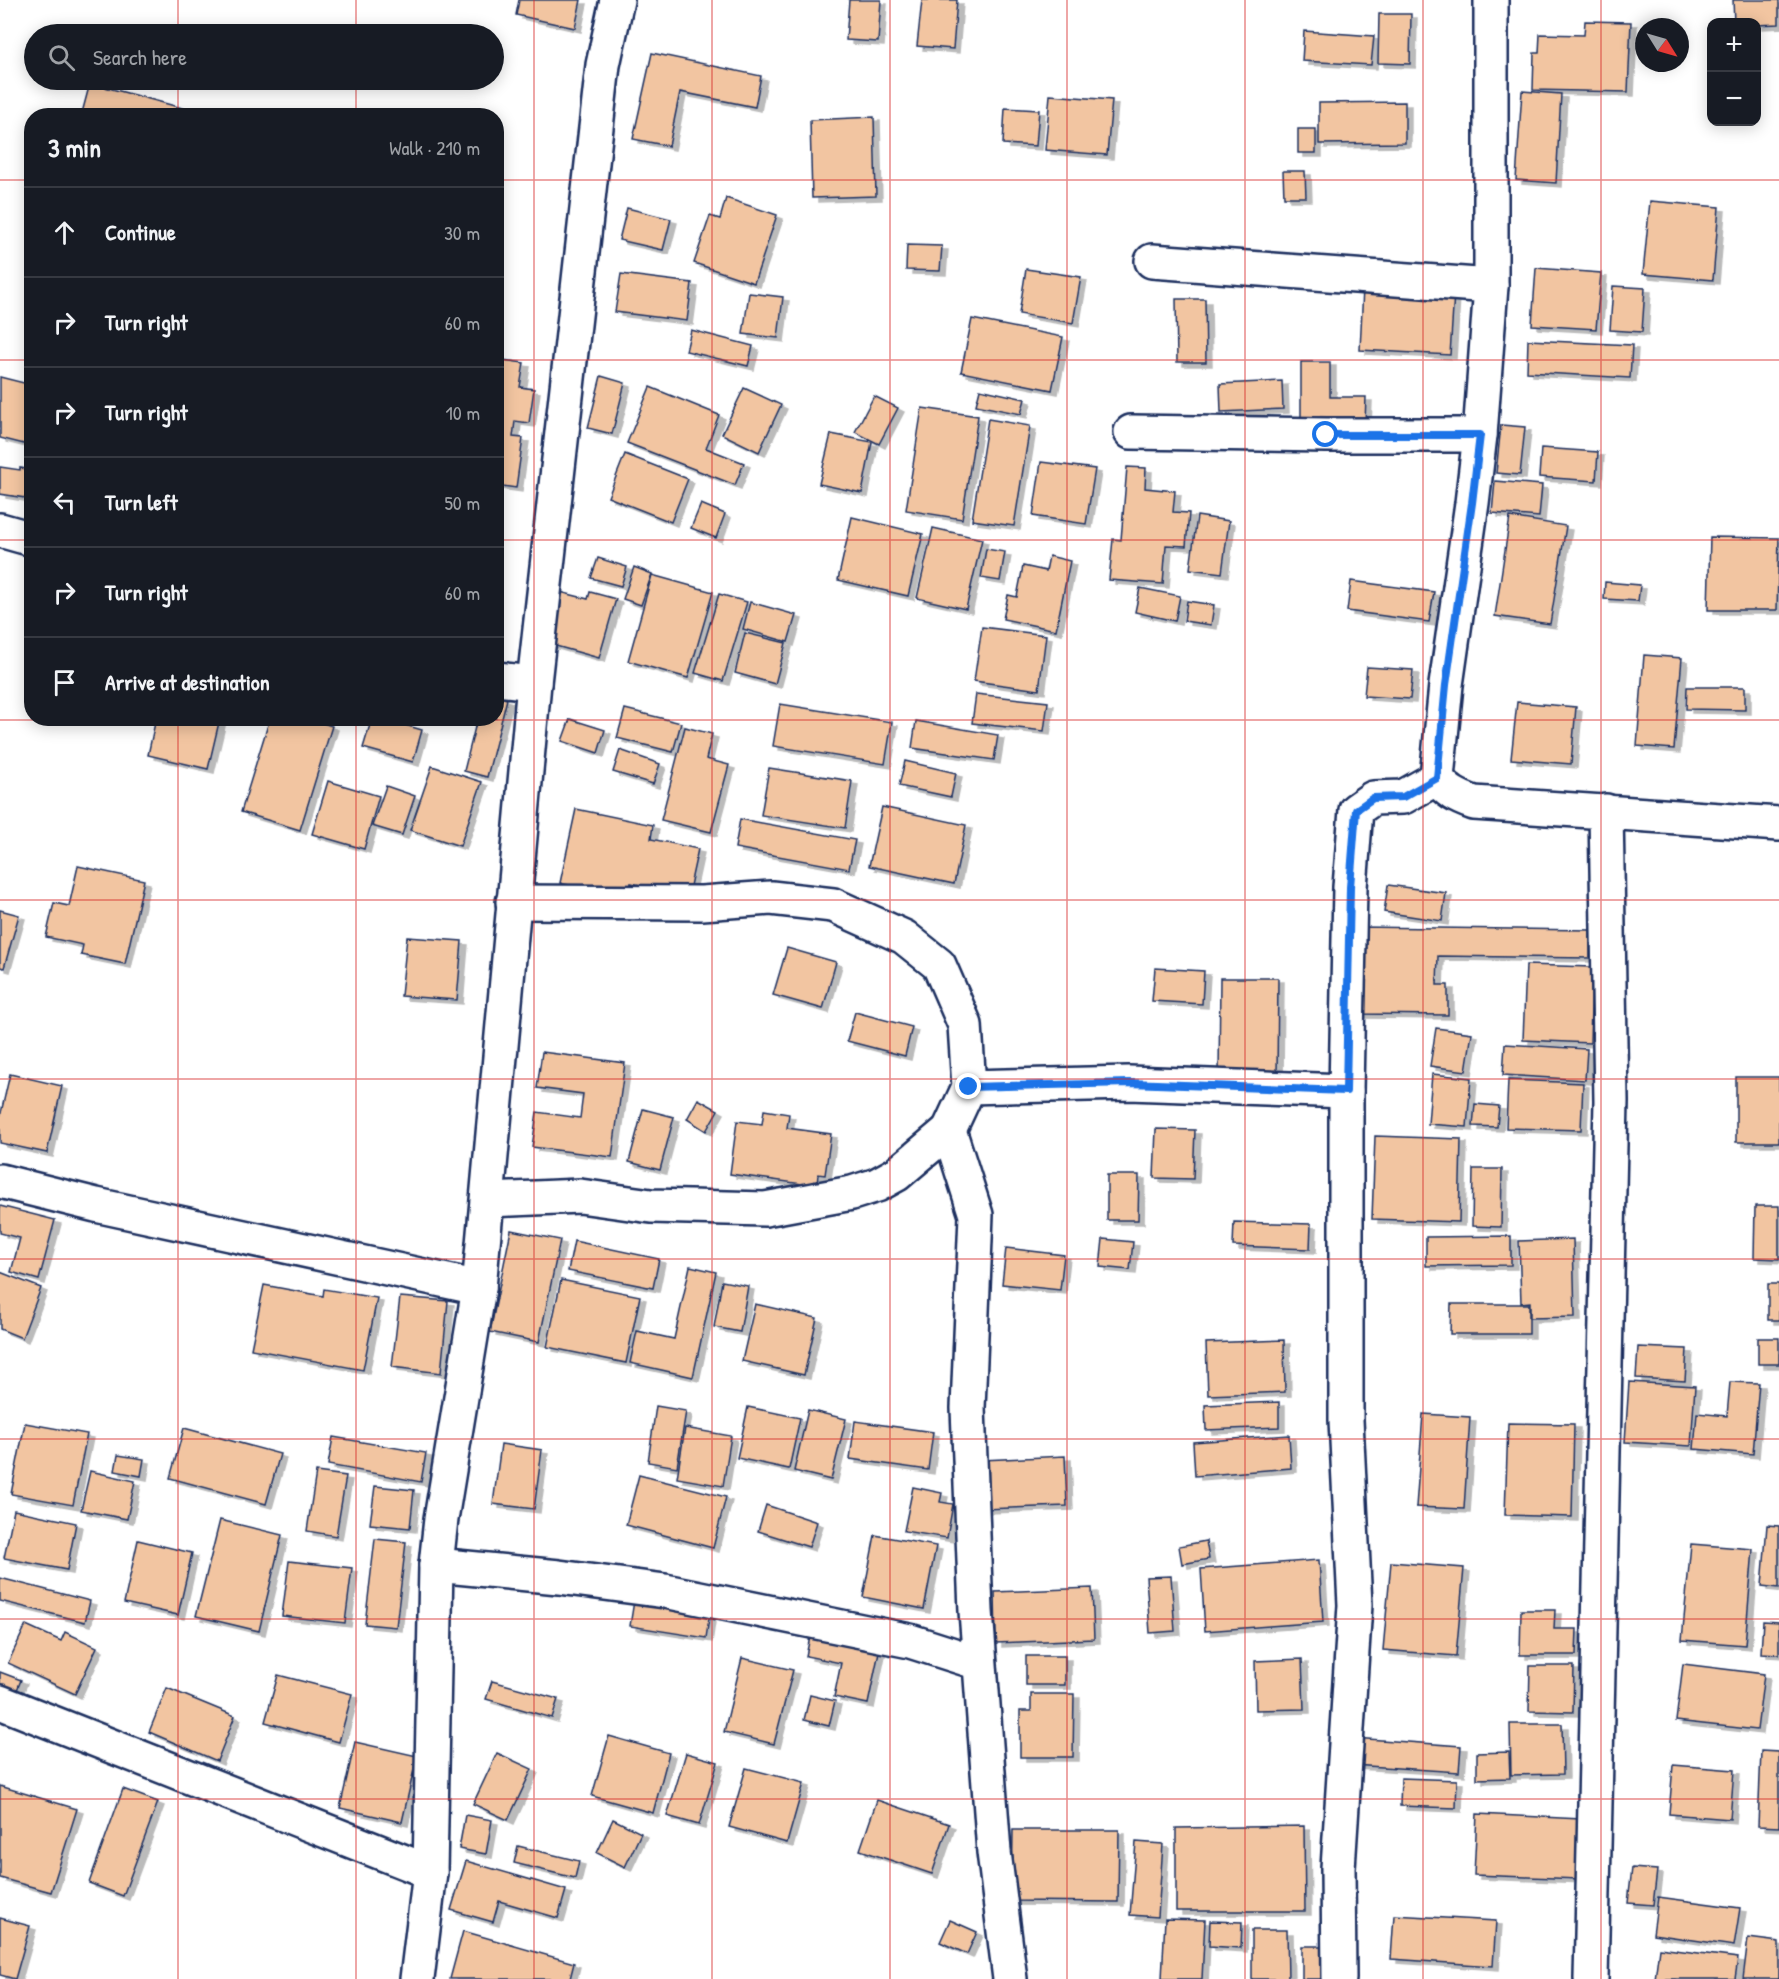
<!DOCTYPE html>
<html lang="en">
<head>
<meta charset="utf-8">
<style>
  body { margin:0; font-family:"Patrick Hand",sans-serif; background:#242831; color:#f1f3f6 }
  .controls { position:absolute; right:18px; top:18px; display:grid; overflow:hidden; border-radius:12px; box-shadow:0 3px 15px #0003 }
  .controls button { width:54px; height:54px; display:grid; place-items:center; padding:0; border:0; border-bottom:2px solid #363941; background:#171b24; color:#f1f3f6; font:30px sans-serif }
  .compass { position:absolute; left:1635px; top:18px; width:54px; height:54px; border-radius:50%; background:#171b24; box-shadow:0 3px 15px #0003; rotate:127deg }
  .stop { position:absolute; width:18px; height:18px; margin:-14px; border:4px solid #1a73e8; border-radius:50%; background:#fff }
  .stop.end { background:#1a73e8; border-color:#fff; box-shadow:0 2px 6px #0008 }
  .list { margin:0; padding:0; list-style:none }
  h2 { display:flex; justify-content:space-between; align-items:center; height:78px; margin:0; padding:0 24px; font-size:26px }
  h2 small { font-size:20px; font-weight:400; color:#9ea1a6 }
  .list li { display:grid; grid-template-columns:39px 1fr auto; gap:18px; align-items:center; box-sizing:border-box; height:90px; padding:0 24px; border-top:2px solid #363941 }
  .list b { display:block; font-size:22px; white-space:nowrap }
  .list em { font-size:20px; font-style:normal; color:#9ea1a6 }
  .icon { flex:none; width:33px; height:33px; fill:none; stroke:currentColor; stroke-width:2; stroke-linecap:round; stroke-linejoin:round }
  .map { position:relative; flex:none; width:1779px; height:1979px; overflow:hidden }
  .search { position:absolute; background:#171b24; box-shadow:0 3px 15px #0003; left:24px; top:24px; width:480px; height:66px; display:flex; align-items:center; gap:15px; box-sizing:border-box; padding:0 21px; border-radius:33px; color:#9ea1a6; font-size:22px }
  .panel { position:absolute; background:#171b24; box-shadow:0 3px 15px #0003; left:24px; top:108px; width:480px; height:618px; border-radius:24px }
  .map>svg:first-child { display:block }
</style>
</head>
<body>
<div class="map">
<svg width="1779" height="1979" viewBox="0 0 1779 1979">
  <defs>
    <filter id="shadow"><feDropShadow dx="6" dy="4" stdDeviation="0" flood-color="#0004"/></filter>
  </defs>
  <rect width="100%" height="100%" fill="#fff"/>
  <filter id="ink" filterUnits="userSpaceOnUse"><feTurbulence type="fractalNoise" baseFrequency=".0167" numOctaves="2"/><feDisplacementMap in="SourceGraphic" scale="12" xChannelSelector="R" yChannelSelector="G"/><feConvolveMatrix kernelMatrix="1 2 1 2 8 2 1 2 1" color-interpolation-filters="sRGB"/></filter>
  <g filter="url(#ink)">
    <g fill="#f2c5a1" stroke="#1b2f5e" stroke-width="1.5" filter="url(#shadow)">
      <path d="M519 0H581L575 28 516 15Z"/>
      <path d="M849 0H881L878 42 846 40Z"/>
      <path d="M922 0H957L953 49 917 46Z"/>
      <path d="M1733 0H1779V24L1756 25V22H1734Z"/>
      <path d="M1379 14H1411L1410 64 1378 63Z"/>
      <path d="M1585 21 1631 22 1628 92 1533 90 1534 53H1539L1540 34 1584 35Z"/>
      <path d="M1304 31 1374 36 1371 65 1302 61Z"/>
      <path d="M652 53 761 76 755 107 680 92 669 146 633 139Z"/>
      <path d="M90 83 208 115 92 116 82 113Z"/>
      <path d="M1522 91 1561 94 1556 183 1516 180Z"/>
      <path d="M1050 95 1112 100 1107 155 1045 150Z"/>
      <path d="M1405 102V143L1319 144V103Z"/>
      <path d="M1005 108 1039 110 1036 146 1003 144Z"/>
      <path d="M874 117 876 196 812 198 810 120Z"/>
      <rect x="1298" y="129" width="18" height="24"/>
      <path d="M1283 171H1305L1306 197H1284Z"/>
      <path d="M726 198 777 215 754 283 694 263 710 216 720 219Z"/>
      <path d="M1650 201 1719 207 1713 280 1643 274Z"/>
      <path d="M627 208 671 219 663 250 619 240Z"/>
      <path d="M907 245 942 246 940 271 906 270Z"/>
      <path d="M1536 268 1601 273 1596 329 1532 325Z"/>
      <path d="M1026 269 1081 277 1073 323 1019 314Z"/>
      <path d="M621 274 692 283 687 321 615 312Z"/>
      <path d="M1613 286 1645 288 1642 332 1610 330Z"/>
      <path d="M1363 288 1454 293 1450 355 1360 350Z"/>
      <path d="M749 293 783 297 778 338 743 334Z"/>
      <path d="M1176 299H1205L1206 362H1177Z"/>
      <path d="M972 319 1063 337 1052 390 961 372Z"/>
      <path d="M691 330 753 346 748 366 686 351Z"/>
      <path d="M1528 340 1632 345 1630 378 1527 372Z"/>
      <path d="M496 359 524 363 520 387 534 389 529 423 515 421 513 437 523 438 516 488 496 485Z"/>
      <path d="M1301 362H1330V397H1366L1365 423 1301 424Z"/>
      <path d="M601 376 625 383 612 434 588 428Z"/>
      <path d="M0 377 32 385V446L0 438Z"/>
      <path d="M1282 381 1283 409 1221 412 1220 384Z"/>
      <path d="M650 387 719 415 706 448 744 463 735 485 627 443Z"/>
      <path d="M744 388 781 405 759 452 722 434Z"/>
      <path d="M980 389 1025 399 1021 414 976 405Z"/>
      <path d="M874 396 898 408 879 444 855 432Z"/>
      <path d="M922 408 978 416 962 519 906 510Z"/>
      <path d="M988 419 1030 426 1014 526 972 520Z"/>
      <path d="M1501 425 1525 427 1520 475 1496 473Z"/>
      <path d="M831 434 872 442 862 493 819 484Z"/>
      <path d="M1541 448 1598 452 1596 481 1539 477Z"/>
      <path d="M625 454 688 479 671 522 608 497Z"/>
      <path d="M1041 462 1095 469 1086 524 1033 516Z"/>
      <path d="M0 467 20 470V468L32 470V499L0 494Z"/>
      <path d="M1127 467 1146 468 1145 488 1175 491 1173 512 1189 513 1186 546 1166 545 1163 584 1109 580 1113 539 1121 540Z"/>
      <path d="M1495 481 1542 485 1539 517 1492 513Z"/>
      <path d="M701 504 725 514 716 538 691 528Z"/>
      <path d="M1197 516 1229 521 1222 573 1190 569Z"/>
      <path d="M852 517 923 534 908 596 838 580Z"/>
      <path d="M1510 517 1566 526 1550 624 1495 616Z"/>
      <path d="M933 528 982 539 966 609 917 598Z"/>
      <path d="M1710 537 1779 538 1777 610H1708Z"/>
      <path d="M986 549 1005 552 1000 581 981 578Z"/>
      <path d="M1049 556 1070 561 1056 630 1003 619 1008 595 1017 597 1023 566 1046 571Z"/>
      <path d="M598 558 627 567 621 586 591 578Z"/>
      <path d="M634 567 652 574 641 605 623 599Z"/>
      <path d="M652 575 713 592 688 678 628 661Z"/>
      <path d="M1351 581 1434 592 1429 622 1347 611Z"/>
      <path d="M1605 582 1640 585 1638 601 1604 599Z"/>
      <path d="M1140 588 1180 596 1175 621 1135 612Z"/>
      <path d="M560 592 588 599 590 592 616 599 599 658 545 643Z"/>
      <path d="M719 594 747 602 723 681 695 673Z"/>
      <path d="M1187 601 1214 605 1211 625 1184 621Z"/>
      <path d="M750 602 796 615 788 642 743 629Z"/>
      <path d="M982 627 1046 635 1039 690 974 681Z"/>
      <path d="M745 633 786 643 775 684 735 673Z"/>
      <path d="M1644 655 1682 658 1674 749 1637 746Z"/>
      <path d="M1367 667 1413 670 1410 699 1364 696Z"/>
      <path d="M1687 687H1745V710L1686 709Z"/>
      <path d="M976 694 1048 702 1044 731 972 723Z"/>
      <path d="M496 696 507 699 487 777 464 771 476 723 458 718H496Z"/>
      <path d="M1517 702 1576 707 1571 764 1511 759Z"/>
      <path d="M780 704 892 722 885 764 773 746Z"/>
      <path d="M625 709 681 723 673 752 617 738Z"/>
      <path d="M156 718H220L208 769 148 755Z"/>
      <path d="M270 718H307L332 726 300 830 241 812Z"/>
      <path d="M372 718H381L422 730 413 762 363 748Z"/>
      <path d="M570 719 605 730 598 753 562 741Z"/>
      <path d="M916 721 998 735 994 760 912 748Z"/>
      <path d="M685 727 712 734 706 759 729 765 711 832 661 820Z"/>
      <path d="M620 750 660 764 653 784 613 772Z"/>
      <path d="M905 761 956 773 951 797 899 786Z"/>
      <path d="M432 766 482 782 460 846 410 830Z"/>
      <path d="M769 768 852 781 845 828 761 815Z"/>
      <path d="M328 781 379 796 364 849 312 834Z"/>
      <path d="M386 786 415 796 402 835 372 826Z"/>
      <path d="M882 807 966 825 954 884 869 866Z"/>
      <path d="M576 809 653 825 651 839 698 849 688 895 631 883 628 897 560 883Z"/>
      <path d="M740 819 855 840 849 869 735 848Z"/>
      <path d="M78 866 144 880 125 964 81 955 83 945 46 937 54 903 69 906Z"/>
      <path d="M1388 885 1446 893 1442 921 1384 912Z"/>
      <path d="M0 910 19 915 4 968 0 967Z"/>
      <path d="M1359 927 1590 930V958L1438 956 1437 985H1448V1015L1357 1014Z"/>
      <path d="M407 937 462 941 457 1000 401 996Z"/>
      <path d="M787 948 836 962 823 1009 773 995Z"/>
      <path d="M1526 965 1592 967 1590 1043 1523 1040Z"/>
      <path d="M1155 968 1204 971 1202 1004 1152 1001Z"/>
      <path d="M1220 978H1278L1277 1078 1219 1077Z"/>
      <path d="M855 1012 912 1027 905 1056 847 1041Z"/>
      <path d="M1436 1028 1472 1033 1466 1071 1430 1066Z"/>
      <path d="M1505 1044 1587 1049 1585 1080 1503 1075Z"/>
      <path d="M542 1052 625 1063 612 1157 532 1147 537 1112 580 1118 583 1094 537 1088Z"/>
      <path d="M10 1074 62 1086 47 1153 0 1143V1117Z"/>
      <path d="M1432 1074 1471 1078 1467 1127 1428 1124Z"/>
      <rect x="1736" y="1077" width="43" height="65"/>
      <path d="M1508 1080 1583 1083 1581 1130 1506 1128Z"/>
      <path d="M698 1099 718 1110 706 1131 687 1119Z"/>
      <path d="M1475 1104 1499 1106 1497 1127 1473 1126Z"/>
      <path d="M643 1109 674 1117 660 1170 629 1162Z"/>
      <path d="M764 1110 789 1114 787 1128 831 1134 825 1175 818 1174 817 1186 730 1174 737 1121 762 1124Z"/>
      <path d="M1156 1129 1195 1130 1193 1179 1154 1178Z"/>
      <path d="M1375 1136 1461 1139 1459 1222 1372 1219Z"/>
      <path d="M1473 1169H1502L1501 1227 1472 1226Z"/>
      <path d="M1107 1175H1139L1138 1220H1107Z"/>
      <path d="M0 1206 55 1220 39 1280 11 1272 20 1238 0 1233Z"/>
      <path d="M1755 1206H1779V1259L1754 1258Z"/>
      <path d="M1234 1222 1311 1224 1310 1249 1233 1246Z"/>
      <path d="M511 1230 560 1240 539 1342 490 1332Z"/>
      <path d="M1511 1236V1265L1426 1266V1237Z"/>
      <path d="M1103 1239 1133 1242 1130 1270 1100 1267Z"/>
      <path d="M1573 1239 1575 1317 1530 1318V1302L1521 1303 1519 1241Z"/>
      <path d="M574 1241 659 1259 653 1288 568 1271Z"/>
      <path d="M1006 1248 1064 1255 1060 1290 1002 1284Z"/>
      <path d="M690 1266 716 1272 693 1377 630 1363 637 1331 674 1339Z"/>
      <path d="M0 1272 41 1288 22 1338 0 1329Z"/>
      <path d="M561 1280 640 1296 626 1363 547 1347Z"/>
      <path d="M722 1281 748 1286 740 1332 714 1327Z"/>
      <rect x="1768" y="1284" width="11" height="36"/>
      <path d="M264 1285 323 1296 324 1289 377 1298 363 1370 251 1349Z"/>
      <path d="M400 1297 448 1301 441 1373 392 1367Z"/>
      <path d="M755 1304 817 1318 804 1375 742 1361Z"/>
      <path d="M1451 1304H1529V1334H1450Z"/>
      <rect x="1758" y="1338" width="21" height="26"/>
      <path d="M1284 1340 1285 1392 1208 1395 1206 1343Z"/>
      <path d="M1638 1347 1687 1349 1685 1381 1636 1378Z"/>
      <path d="M1629 1382 1695 1386 1691 1446 1625 1442Z"/>
      <path d="M1730 1382 1759 1383 1753 1454 1694 1449 1697 1413 1727 1416Z"/>
      <path d="M1279 1402V1427L1206 1430 1205 1405Z"/>
      <path d="M656 1406 686 1411 677 1467 648 1462Z"/>
      <path d="M748 1407 800 1418 789 1469 737 1458Z"/>
      <path d="M808 1410 846 1419 831 1480 794 1471Z"/>
      <path d="M1423 1414 1470 1417 1464 1509 1416 1507Z"/>
      <path d="M855 1421 933 1432 928 1470 850 1459Z"/>
      <path d="M25 1423 87 1434 73 1505 11 1494Z"/>
      <path d="M1508 1423 1574 1424 1572 1517 1505 1515Z"/>
      <path d="M184 1428 280 1454 266 1504 170 1478Z"/>
      <path d="M685 1428 731 1436 723 1486 677 1478Z"/>
      <path d="M1289 1435 1291 1468 1195 1476 1193 1442Z"/>
      <path d="M333 1437 426 1453 421 1482 328 1465Z"/>
      <path d="M501 1444 542 1450 534 1509 493 1504Z"/>
      <path d="M118 1455 144 1459 141 1476 115 1471Z"/>
      <path d="M1065 1456 1067 1506 983 1509 982 1460Z"/>
      <path d="M90 1471 135 1481 127 1519 81 1510Z"/>
      <path d="M316 1472 346 1476 336 1536 307 1531Z"/>
      <path d="M639 1475 726 1497 713 1548 626 1525Z"/>
      <path d="M375 1486 414 1490 410 1528 370 1524Z"/>
      <path d="M913 1487 942 1493 940 1502 953 1504 947 1538 904 1531Z"/>
      <path d="M766 1505 817 1522 809 1547 758 1531Z"/>
      <path d="M14 1510 76 1523 67 1570 4 1558Z"/>
      <path d="M220 1520 282 1535 259 1631 196 1616Z"/>
      <path d="M1767 1525 1779 1526V1588L1762 1586Z"/>
      <path d="M875 1535 936 1546 924 1609 863 1597Z"/>
      <path d="M375 1539 406 1542 396 1627 365 1624Z"/>
      <path d="M138 1540 192 1553 178 1615 124 1603Z"/>
      <path d="M1206 1541 1209 1559 1182 1564 1179 1546Z"/>
      <path d="M1691 1544 1753 1549 1745 1645 1682 1640Z"/>
      <path d="M1319 1560 1323 1622 1205 1631 1201 1569Z"/>
      <path d="M289 1561 352 1568 345 1623 282 1616Z"/>
      <path d="M1391 1562 1464 1568 1456 1656 1383 1650Z"/>
      <path d="M1171 1576 1175 1631 1150 1633 1146 1577Z"/>
      <path d="M0 1578 90 1601 85 1622 0 1601Z"/>
      <path d="M1092 1588 1094 1639 996 1643 995 1592Z"/>
      <path d="M634 1601 710 1612 706 1638 630 1626Z"/>
      <path d="M1521 1610H1555L1554 1629H1577L1576 1655H1520Z"/>
      <path d="M1763 1621 1779 1622V1654L1761 1653Z"/>
      <path d="M26 1625 61 1641 65 1632 97 1647 75 1694 8 1663Z"/>
      <path d="M811 1632 880 1647 868 1704 834 1697 841 1663 806 1656Z"/>
      <rect x="1026" y="1656" width="39" height="29"/>
      <path d="M742 1658 793 1670 774 1744 724 1732Z"/>
      <path d="M1302 1659 1304 1709 1256 1710 1255 1661Z"/>
      <path d="M1683 1664 1764 1674 1757 1730 1676 1721Z"/>
      <path d="M1530 1666H1574L1573 1712 1529 1711Z"/>
      <path d="M0 1672 21 1680 13 1700 0 1695Z"/>
      <path d="M278 1675 352 1694 339 1742 265 1722Z"/>
      <path d="M492 1681 558 1699 552 1718 486 1699Z"/>
      <path d="M167 1688 235 1716 217 1761 149 1732Z"/>
      <path d="M1031 1694H1074L1073 1757H1020V1711H1031Z"/>
      <path d="M810 1695 835 1701 829 1726 804 1720Z"/>
      <path d="M1510 1724H1562L1563 1774 1511 1775Z"/>
      <path d="M609 1736 669 1753 653 1813 592 1796Z"/>
      <path d="M1354 1738 1461 1746 1459 1772 1352 1765Z"/>
      <path d="M355 1742 417 1756 402 1822 340 1808Z"/>
      <path d="M1761 1751 1779 1752V1827L1758 1826Z"/>
      <path d="M1509 1752 1510 1778 1477 1779V1753Z"/>
      <path d="M497 1753 532 1769 508 1820 473 1804Z"/>
      <path d="M686 1753 718 1762 699 1825 667 1816Z"/>
      <path d="M1673 1765 1734 1770 1730 1819 1669 1814Z"/>
      <path d="M746 1768 804 1783 787 1843 729 1827Z"/>
      <path d="M1401 1778 1457 1780 1456 1808 1400 1806Z"/>
      <path d="M0 1786 77 1809 51 1892 0 1878Z"/>
      <path d="M123 1789 158 1802 123 1896 89 1883Z"/>
      <path d="M877 1800 949 1824 932 1874 860 1850Z"/>
      <path d="M1477 1814 1581 1819 1579 1879 1474 1875Z"/>
      <path d="M465 1815 492 1820 486 1854 459 1849Z"/>
      <path d="M613 1819 641 1833 625 1867 597 1853Z"/>
      <path d="M1304 1826 1305 1911H1176V1828Z"/>
      <path d="M1013 1830H1119L1118 1902 1012 1901Z"/>
      <path d="M1136 1842 1163 1844 1158 1917 1130 1915Z"/>
      <path d="M518 1846 579 1861 575 1878 514 1863Z"/>
      <path d="M466 1861 566 1890 558 1918 499 1901 493 1922 451 1910Z"/>
      <path d="M1632 1868 1657 1870 1653 1905 1628 1903Z"/>
      <path d="M1658 1897 1740 1908 1734 1946 1653 1934Z"/>
      <path d="M1394 1915 1496 1921 1493 1966 1391 1959Z"/>
      <path d="M0 1918 30 1926 15 1979 0 1975Z"/>
      <path d="M1165 1919 1205 1920 1202 1979H1162Z"/>
      <path d="M950 1920 977 1932 967 1954 940 1942Z"/>
      <path d="M1210 1921 1242 1922 1241 1948 1209 1946Z"/>
      <path d="M1252 1930H1287L1288 1979H1252Z"/>
      <path d="M463 1931 574 1963 570 1979H450Z"/>
      <path d="M1748 1938 1779 1942V1979H1743Z"/>
      <rect x="1302" y="1946" width="20" height="33"/>
      <path d="M1659 1948 1738 1958 1735 1979H1655Z"/>
    </g>
    <g fill="none" stroke-linecap="round" stroke-linejoin="round">
      <g stroke="#1b2f5e" stroke-width="38">
        <g id="minor">
          <path d="M1491 0V286L1480 435 1472 503 1446 685 1437 778C1447 792 1457 797 1474 803L1779 824"/>
          <path d="M1152 261 1491 286"/>
          <path d="M1131 432 1326 435H1480"/>
          <path d="M0 530 32 539"/>
          <path d="M496 679 534 683"/>
          <path d="M513 902 702 903 771 898 833 905 904 937 939 965 965 1025 969 1087 949 1130 976 1215 968 1408 976 1611 994 1852 1010 1979"/>
          <path d="M969 1087 1129 1083 1346 1091"/>
          <path d="M0 1181 96 1205 479 1288"/>
          <path d="M488 1200 580 1196 651 1206 765 1209 852 1193 877 1185 897 1174 949 1130"/>
          <path d="M436 1565 559 1577 665 1591 910 1641 979 1663"/>
          <path d="M0 1702 430 1872"/>
          <path d="M417 1979 430 1872 436 1565 441 1519 479 1288 534 683 603 65 617 0"/>
          <path d="M1339 1979 1338 1868 1355 1605 1346 1420V1091L1350 887 1356 810 1373 798 1403 797 1437 778"/>
          <path d="M1591 1979 1611 1101 1606 811"/>
        </g>
      </g>
      <use href="#minor" stroke="#fff" stroke-width="33"/>
    </g>
  </g>
  <g fill="none" stroke-linecap="round" stroke-linejoin="round" filter="url(#ink)">
    <path stroke="#1a73e8" stroke-width="8" d="M969 1087 1129 1083 1346 1091 1350 887 1356 810 1373 798 1403 797 1437 778 1446 685 1472 503 1480 435H1326"/>
  </g>
  <path fill="none" stroke="#d62828" stroke-width="1.5" stroke-opacity="0.55" d="M178 0V34M356 0V34M534 0V1979M712 0V1979M890 0V1979M1067 0V1979M1245 0V1979M1423 0V1979M1601 0V1979M178 80V116M356 80V116M0 180H32M496 180H1779M0 360H32M496 360H1779M0 540H32M496 540H1779M178 718V1979M356 718V1979M0 720H1779M0 900H1779M0 1079H1779M0 1259H1779M0 1439H1779M0 1619H1779M0 1799H1779"/>
</svg>
<div class="controls">
<button>+</button>
<button>−</button>
</div>
<svg class="compass" viewBox="-18 -18 36 36"><path d="M0-13l5 13h-10z" fill="#e53935"/><path d="M0 13l5-13h-10z" fill="#9ea1a6"/></svg>
<div class="stop" style="left:1326px;top:435px"></div>
<div class="stop end" style="left:969px;top:1087px"></div>
<div class="search"><svg class="icon" aria-label="search" viewBox="0 0 24 24"><circle cx="10" cy="10" r="6"/><path d="M15 15l6 6"/></svg>Search here</div>
<section class="panel">
<h2>3 min<small>Walk · 210 m</small></h2>
<ul class="list">
<li><svg class="icon" aria-label="ahead" viewBox="0 0 24 24"><path d="M12 20V5M6 11l6-6 6 6"/></svg><div><b>Continue</b></div><em>30 m</em></li>
<li><svg class="icon" aria-label="right" viewBox="0 0 24 24"><path d="M7 20v-9h11M14 6l5 5-5 5"/></svg><div><b>Turn right</b></div><em>60 m</em></li>
<li><svg class="icon" aria-label="right" viewBox="0 0 24 24"><path d="M7 20v-9h11M14 6l5 5-5 5"/></svg><div><b>Turn right</b></div><em>10 m</em></li>
<li><svg class="icon" aria-label="left" viewBox="0 0 24 24"><path d="M17 20v-9H6M10 6l-5 5 5 5"/></svg><div><b>Turn left</b></div><em>50 m</em></li>
<li><svg class="icon" aria-label="right" viewBox="0 0 24 24"><path d="M7 20v-9h11M14 6l5 5-5 5"/></svg><div><b>Turn right</b></div><em>60 m</em></li>
<li><svg class="icon" aria-label="arrive" viewBox="0 0 24 24"><path d="M6 21V4h12l-3 4 3 4H6"/></svg><div><b>Arrive at destination</b></div></li>
</ul>
</section>
</div>
</body>
</html>
